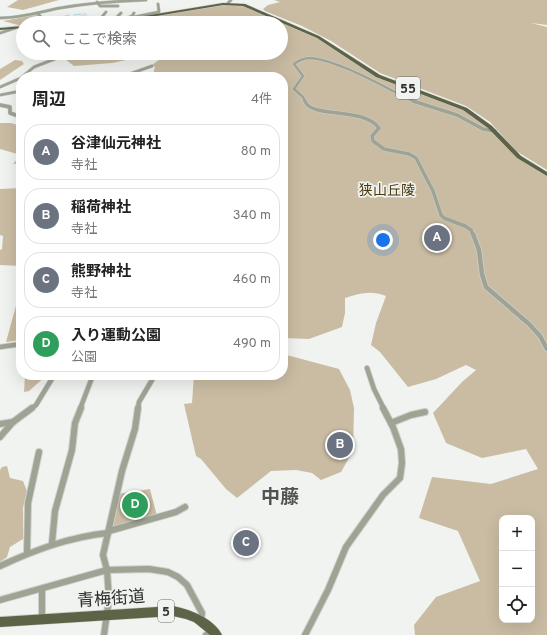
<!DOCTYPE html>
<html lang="ja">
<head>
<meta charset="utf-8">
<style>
  body { margin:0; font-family:Overpass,"Noto Sans JP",sans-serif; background:#f2f2f2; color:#222 }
  .controls { position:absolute; right:12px; bottom:12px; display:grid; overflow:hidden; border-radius:8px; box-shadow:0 4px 16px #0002 }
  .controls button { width:36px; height:36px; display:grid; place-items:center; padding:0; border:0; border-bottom:1px solid #e0e0e0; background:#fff; color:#222; font:20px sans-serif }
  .you { position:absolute; left:383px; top:240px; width:14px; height:14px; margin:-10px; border:3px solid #fff; border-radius:50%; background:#1a73e8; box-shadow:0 0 0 6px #1a73e833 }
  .badge { display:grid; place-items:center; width:26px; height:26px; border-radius:50%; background:#943299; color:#fff; font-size:13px; font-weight:700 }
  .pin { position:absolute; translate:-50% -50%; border:2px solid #fff; box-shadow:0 1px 4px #0006 }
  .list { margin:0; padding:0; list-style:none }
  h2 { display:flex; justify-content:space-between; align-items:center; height:52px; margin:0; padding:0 16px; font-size:17px }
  h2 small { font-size:13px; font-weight:400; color:#767676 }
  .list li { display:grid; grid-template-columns:26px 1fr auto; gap:12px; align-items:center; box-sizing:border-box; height:56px; margin:0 8px 8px; padding:0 8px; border:1px solid #e0e0e0; border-radius:16px }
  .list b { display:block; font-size:15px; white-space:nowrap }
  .list p { margin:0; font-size:13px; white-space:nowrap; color:#767676 }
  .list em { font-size:13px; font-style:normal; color:#767676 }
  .icon { flex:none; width:22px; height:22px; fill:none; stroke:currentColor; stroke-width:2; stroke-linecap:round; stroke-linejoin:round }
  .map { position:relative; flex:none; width:547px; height:635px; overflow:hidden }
  .search { position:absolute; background:#fff; box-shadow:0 4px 16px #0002; left:16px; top:16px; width:272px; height:44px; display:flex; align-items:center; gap:10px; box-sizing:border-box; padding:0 14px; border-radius:22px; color:#767676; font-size:15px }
  .panel { position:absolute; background:#fff; box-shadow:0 4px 16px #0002; left:16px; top:72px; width:272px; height:308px; border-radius:16px }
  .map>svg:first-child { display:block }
</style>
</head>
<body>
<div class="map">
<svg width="547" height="635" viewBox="0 0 547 635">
  <rect width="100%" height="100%" fill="#f0f3f0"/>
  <g fill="#cabca3" fill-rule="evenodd">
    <path d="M18 0H59L23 10 7 7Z"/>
    <path d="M274 0H547V25L531 23 547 27V170L516 151 490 122 466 106 380 73 331 41 302 26 265 11 263 9 268 5 280 2Z"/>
    <path d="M235 3 244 5 318 37 378 76 458 105 485 122 512 152 547 174V635H415L414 625 436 597 480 581 458 531 419 518 432 477 491 484 538 469 526 449 482 458 446 443 433 413 462 382 476 370 466 365 436 379 408 387 380 352 371 345 376 323 386 296C371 290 360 293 345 298V313L342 327 309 339 283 338V77H152L155 67 152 65 163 57 162 55 153 57 145 56 112 63 74 66 65 59 83 54 78 53H281V23H152L155 22 151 21 148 17 223 4ZM502 518H532V620H502Z"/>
    <path d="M35 15H38L43 20 23 23 22 26 3 21Z"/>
    <path d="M15 60 22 61 24 64 0 80V69Z"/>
    <path d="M0 123H11L21 126V163L13 164 21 155 0 149Z"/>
    <path d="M21 188V266L0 265V250L2 249 3 236 0 235V189Z"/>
    <path d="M21 292V340L6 342 17 302Z"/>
    <path d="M283 354 339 369 350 390 354 408 353 451 341 472 321 480 312 473 296 470 271 471 237 498 226 489 201 459 196 456 184 404 192 403 194 375H283Z"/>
    <path d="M25 375H47L29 391 24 392Z"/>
    <path d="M7 466 10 478 23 481 27 491 23 508V539L10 547 7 557 0 562V470L2 467Z"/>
    <path d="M150 489 157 516 114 528 112 525 118 494Z"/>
  </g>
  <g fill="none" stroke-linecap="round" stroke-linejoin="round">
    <g stroke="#addaea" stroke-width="1">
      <path d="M83 14H86"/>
      <path d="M74 15 81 14"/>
      <path d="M62 17 69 15"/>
      <path d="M56 18 60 17"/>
      <path d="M45 20 54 19"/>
      <path d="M34 23 42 21"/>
    </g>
    <g stroke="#cdd0cd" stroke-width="3.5">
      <g id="minor-far3">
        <path d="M97 2 100 6H118"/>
        <path d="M228 3 231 0"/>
        <path d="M38 14 46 22"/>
        <path d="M0 18C21 18 40 12 60 8 89 3 117 1 146 0"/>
        <path d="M101 18 106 12"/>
        <path d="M115 19 121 13"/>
        <path d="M125 19 132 16 134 13"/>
        <path d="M133 19 134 17 159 12 158 4"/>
        <path d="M0 33 15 28"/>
        <path d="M22 77 34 67 60 57"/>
        <path d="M121 77 152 66"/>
        <path d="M0 87 21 78"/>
        <path d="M0 95 21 91"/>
        <path d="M305 102 303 97 294 89 303 76 294 64C299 60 305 58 311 58 341 61 387 89 415 102"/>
      </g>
    </g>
    <g stroke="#cdd0cd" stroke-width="4.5">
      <g id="minor-far2">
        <path d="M305 101C311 119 362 106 379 128L372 136 373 141 384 149 409 154 416 158 433 191 441 215 444 218 465 226 471 230 473 235"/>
        <path d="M413 101 457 115 483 129 495 131"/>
        <path d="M0 105 10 107V113L21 117"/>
      </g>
    </g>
    <g stroke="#cdd0cd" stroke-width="6">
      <g id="minor-far1">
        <path d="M473 234 479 250 482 274 486 287 529 324 540 336 547 349"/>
        <path d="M0 347 21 344"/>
        <path d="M367 368 374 389 384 409"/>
        <path d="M31 409 36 405 53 377 56 375"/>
        <path d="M80 409 93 375"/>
        <path d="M138 409 139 402 155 375"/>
      </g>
    </g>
    <g stroke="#cdd0cd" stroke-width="8">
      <g id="minor">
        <path d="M391 423 411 415 425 412"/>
        <path d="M0 424 13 422"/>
        <path d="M0 437 13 422 32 408"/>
        <path d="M109 531 176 512 185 507"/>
        <path d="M52 543 55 511 72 450 75 423 81 408"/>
        <path d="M27 553 28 503 39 452"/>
        <path d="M0 566C35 550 69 537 108 533"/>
        <path d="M42 589V619"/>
        <path d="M0 600 107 570 149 569 168 572 178 577 187 585 202 613 201 621"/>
        <path d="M104 635 109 599 107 570 103 555 122 471 135 429 138 408"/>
        <path d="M206 635 213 631"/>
        <path d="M305 635 328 590 346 547 383 495 400 478 402 463 401 449 393 427 383 408"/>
      </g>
    </g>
    <g stroke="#cdd0cd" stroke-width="1">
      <g id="primary">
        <path d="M223 3 245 4 319 36 380 75 467 108 492 126 521 156 547 172V176L517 158 488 128 463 110 376 77 317 38 243 6 223 5 138 19 120 20 82 18 50 23H40L82 16 120 18 138 17Z"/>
        <path d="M23 26V28L0 30V28Z"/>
        <path d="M173 606C189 609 215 619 222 635H210L194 622 186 619 173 616 0 627V617Z"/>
      </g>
    </g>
    <use href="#minor-far3" stroke="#9fa393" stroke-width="2.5"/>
    <use href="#minor-far2" stroke="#9fa393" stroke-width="3.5"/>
    <use href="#minor-far1" stroke="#9fa393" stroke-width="4.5"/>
    <use href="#minor" stroke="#9fa393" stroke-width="6"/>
    <use href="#primary" fill="#5c6346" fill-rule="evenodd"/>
  </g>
  <g text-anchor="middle" stroke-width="3.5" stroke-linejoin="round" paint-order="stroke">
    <g fill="#f0f3f0" stroke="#696a69" stroke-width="1">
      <rect x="396" y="77" width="24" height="22" rx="3"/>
      <rect x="158" y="600" width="16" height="22" rx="3"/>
    </g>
    <g font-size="13" font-weight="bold" fill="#2f302f">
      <text x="408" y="93">55</text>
      <text x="166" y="616">5</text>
    </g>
    <g font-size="14" fill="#4b3709" stroke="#f0f3f0">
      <text x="387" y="195">狭山丘陵</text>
    </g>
    <g font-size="17" fill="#2f302f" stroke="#f0f3f0">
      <text transform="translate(111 598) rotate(-4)" y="6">青梅街道</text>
    </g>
    <g font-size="19" font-weight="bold" fill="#515352" stroke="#f0f3f0">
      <text x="280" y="503">中藤</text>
    </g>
  </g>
</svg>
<div class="controls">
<button>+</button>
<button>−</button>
<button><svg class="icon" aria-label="locate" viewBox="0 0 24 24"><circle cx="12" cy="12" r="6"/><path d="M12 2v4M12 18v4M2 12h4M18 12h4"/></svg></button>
</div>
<div class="you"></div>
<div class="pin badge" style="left:437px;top:238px;background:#6b7280">A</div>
<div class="pin badge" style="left:340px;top:445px;background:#6b7280">B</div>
<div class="pin badge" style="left:246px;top:543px;background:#6b7280">C</div>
<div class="pin badge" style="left:135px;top:505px;background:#2e9e5b">D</div>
<div class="search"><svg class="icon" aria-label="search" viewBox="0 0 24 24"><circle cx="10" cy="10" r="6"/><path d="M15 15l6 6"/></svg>ここで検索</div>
<section class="panel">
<h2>周辺<small>4件</small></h2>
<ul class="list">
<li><span class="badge" style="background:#6b7280">A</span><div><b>谷津仙元神社</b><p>寺社</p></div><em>80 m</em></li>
<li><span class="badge" style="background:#6b7280">B</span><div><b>稲荷神社</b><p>寺社</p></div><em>340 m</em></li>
<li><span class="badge" style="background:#6b7280">C</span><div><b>熊野神社</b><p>寺社</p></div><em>460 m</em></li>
<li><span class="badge" style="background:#2e9e5b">D</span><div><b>入り運動公園</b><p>公園</p></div><em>490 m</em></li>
</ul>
</section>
</div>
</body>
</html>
